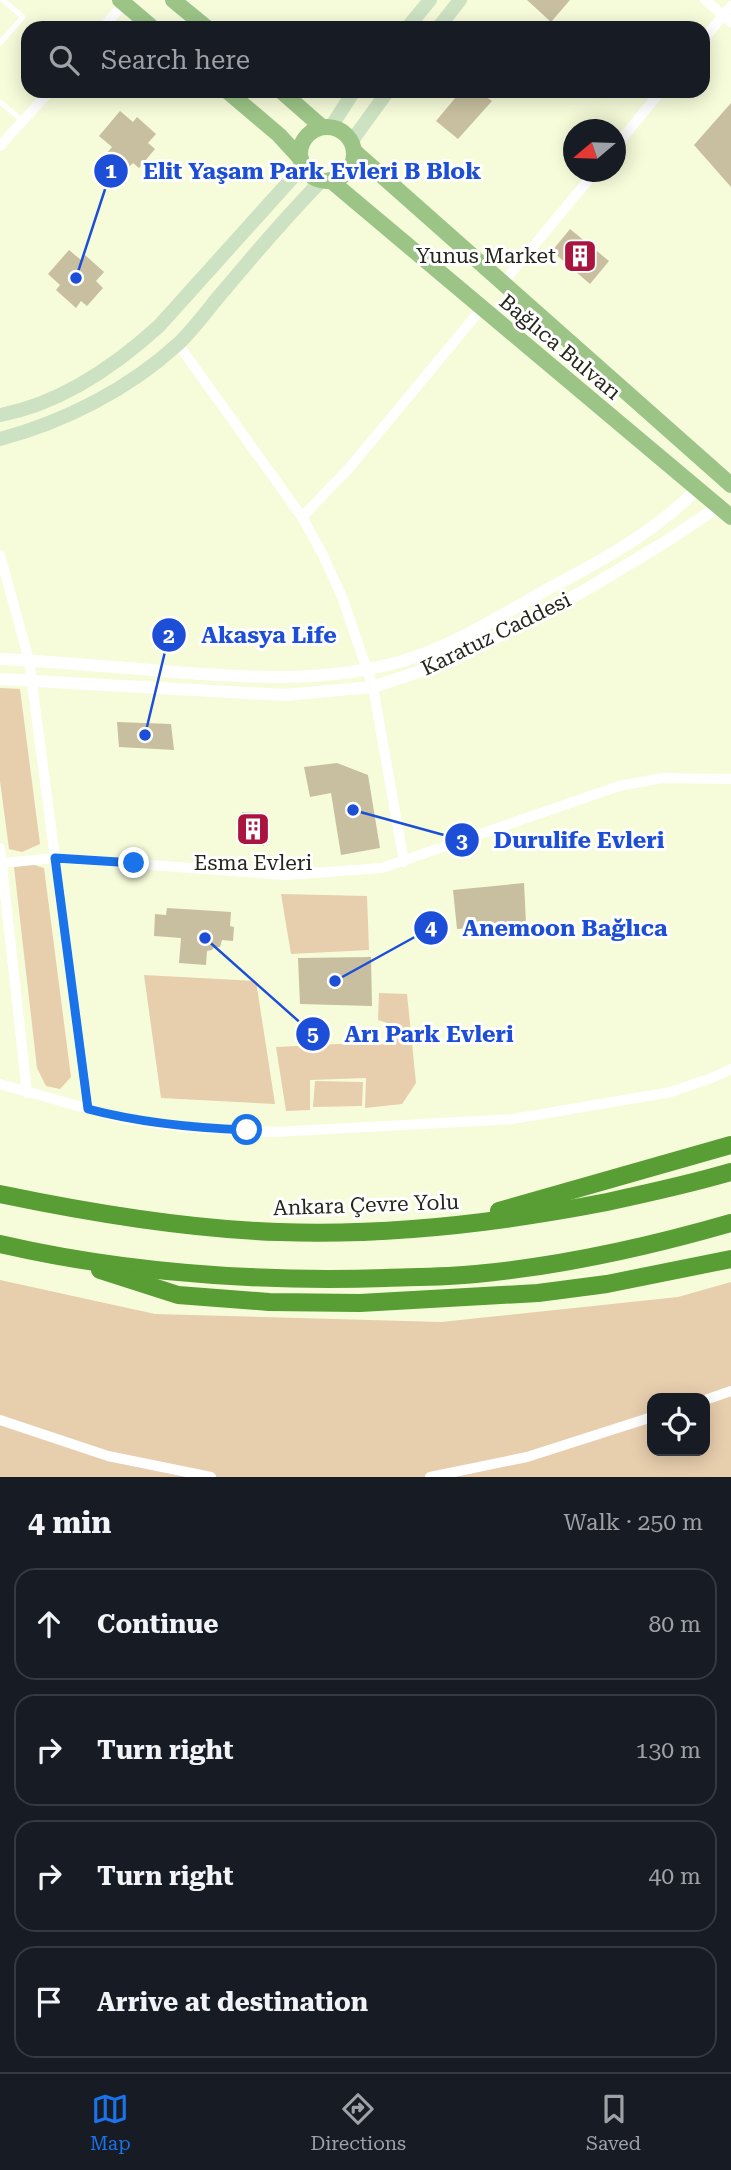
<!DOCTYPE html>
<html lang="en">
<head>
<meta charset="utf-8">
<style>
  body { margin:0; font-family:"Roboto Serif",serif; background:#20242c; color:#f1f3f6 }
  .controls { position:absolute; right:21px; bottom:21px; display:grid; overflow:hidden; border-radius:14px; box-shadow:0 4px 18px #0003 }
  .controls button { width:63px; height:63px; display:grid; place-items:center; padding:0; border:0; border-bottom:2px solid #363941; background:#171b24; color:#f1f3f6; font:35px sans-serif }
  .compass { position:absolute; left:563px; top:119px; width:63px; height:63px; border-radius:50%; background:#171b24; box-shadow:0 4px 18px #0003; rotate:251deg }
  .stop { position:absolute; width:21px; height:21px; margin:-16px; border:5px solid #1a73e8; border-radius:50%; background:#fff }
  .stop.end { background:#1a73e8; border-color:#fff; box-shadow:0 2px 7px #0008 }
  .list { margin:0; padding:0; list-style:none }
  h2 { display:flex; justify-content:space-between; align-items:center; height:91px; margin:0; padding:0 28px; font-size:30px }
  h2 small { font-size:23px; font-weight:400; color:#9ea1a6 }
  .list li { display:grid; grid-template-columns:46px 1fr auto; gap:21px; align-items:center; box-sizing:border-box; height:112px; margin:0 14px 14px; padding:0 14px; border:2px solid #363941; border-radius:21px }
  .list b { display:block; font-size:26px; white-space:nowrap }
  .list em { font-size:23px; font-style:normal; color:#9ea1a6 }
  .icon { flex:none; width:38px; height:38px; fill:none; stroke:currentColor; stroke-width:2; stroke-linecap:round; stroke-linejoin:round }
  .map { position:relative; flex:none; width:731px; height:1477px; overflow:hidden }
  .search { position:absolute; background:#171b24; box-shadow:0 4px 18px #0003; left:21px; right:21px; top:21px; height:77px; display:flex; align-items:center; gap:18px; box-sizing:border-box; padding:0 24px; border-radius:21px; color:#9ea1a6; font-size:26px }
  .sheet { height:595px; background:#171b24 }
  nav { display:flex; justify-content:space-around; align-items:center; box-sizing:border-box; height:98px; border-top:2px solid #363941; background:#171b24; font-size:19px; color:#9ea1a6 }
  nav a { display:grid; justify-items:center; gap:4px }
  nav .on { color:#1a73e8 }
  .map>svg:first-child { display:block }
</style>
</head>
<body>
<div class="map">
<svg width="731" height="1477" viewBox="0 0 731 1477">
  <rect width="100%" height="100%" fill="#f6fcda"/>
  <g fill="#e7cead" fill-rule="evenodd">
    <path d="M0 688 20 689 40 844 22 852 9 849 0 781Z"/>
    <path d="M31 864 44 868 71 1077 60 1089 46 1086 37 1068 14 867Z"/>
    <path d="M281 894 367 896 369 950 291 954Z"/>
    <path d="M144 975 256 981 275 1104 161 1098Z"/>
    <path d="M379 993 407 994 416 1083 402 1104 365 1108 366 1078 310 1080V1110L286 1111 276 1047 360 1043 396 1045 393 1025 378 1020Z"/>
    <path d="M315 1081 363 1082 362 1106 313 1107Z"/>
    <path d="M0 1280 155 1314 441 1322 678 1297 731 1282V1477H0ZM652 1398H705V1451H652Z"/>
  </g>
  <g fill="#c7bf9f">
    <path d="M527 0H570L551 22Z"/>
    <path d="M461 91H478L492 101 458 139 436 121Z"/>
    <path d="M731 103V187L694 145Z"/>
    <path d="M120 111 133 122 137 117 156 134 148 143 155 149 139 168 133 163 127 169 108 152 112 147 99 136Z"/>
    <path d="M570 229 609 261 590 284 552 251Z"/>
    <path d="M69 250 81 260 85 255 104 272 96 281 103 288 87 306 81 301 76 308 56 290 60 285 48 274Z"/>
    <path d="M117 722 171 724 174 750 119 747Z"/>
    <path d="M337 763 368 775 380 848 341 855 331 793 310 797 304 767Z"/>
    <path d="M242 812 266 813 264 846 240 844Z"/>
    <path d="M524 883 526 923 457 929 453 890Z"/>
    <path d="M167 908 231 912 230 926 234 927 233 941 222 940 220 947H214L212 950 207 951 206 965 179 963 181 938 154 936 155 914 166 915Z"/>
    <path d="M371 957 372 1006 300 1004 298 958Z"/>
  </g>
  <g fill="none" stroke-linecap="round" stroke-linejoin="round">
    <g stroke="#fff" stroke-width="5">
      <path d="M0 43 23 17 3 0"/>
      <path d="M0 102 24 122"/>
    </g>
    <g stroke="#fff" stroke-width="10">
      <path d="M705 0 731 22"/>
      <path d="M103 28 124 3"/>
      <path d="M703 40 731 6"/>
      <path d="M0 146 50 91"/>
      <path d="M616 146 661 91"/>
      <path d="M502 284 595 172"/>
      <path d="M178 344 302 517 322 553 342 597 373 687 404 862"/>
      <path d="M302 517 350 467 482 308"/>
      <path d="M0 555 29 660 55 858 286 875 382 868 619 786 662 778 731 779"/>
      <path d="M0 848 27 1093"/>
      <path d="M2 863 55 858 88 1109"/>
      <path d="M0 1084 125 1119 192 1128 275 1132 513 1119 671 1092 714 1077 731 1069"/>
      <path d="M705 1400 731 1391"/>
      <path d="M0 1420 108 1456 211 1477"/>
      <path d="M430 1477 527 1457 652 1417"/>
    </g>
    <g stroke="#fff" stroke-width="12">
      <path d="M0 659C58 662 116 667 175 672 253 678 329 683 406 660 456 644 502 615 548 589 601 561 655 532 697 489"/>
      <path d="M0 679 284 695 373 687 454 660 582 592 667 541 718 507"/>
    </g>
    <g stroke="#cde2c2" stroke-width="14">
      <path d="M407 28 430 0"/>
      <path d="M438 28 460 0"/>
      <path d="M331 127 354 91"/>
      <path d="M351 142 388 91"/>
      <path d="M0 415C59 404 115 366 159 326L303 166"/>
      <path d="M0 439C64 422 129 389 178 344 195 328 210 306 226 288 257 251 288 215 322 180"/>
    </g>
    <g stroke="#9bc486" stroke-width="16">
      <path d="M120 0 153 28"/>
      <path d="M173 0 207 28"/>
      <path d="M227 91 279 135 301 159"/>
      <path d="M281 91 322 127"/>
      <circle cx="327" cy="154" r="27"/>
      <path d="M354 151 731 485"/>
      <path d="M330 180 731 517"/>
    </g>
    <g stroke="#599d35" stroke-width="18">
      <path d="M0 1194C91 1213 186 1229 279 1232 389 1236 499 1223 607 1202 649 1193 690 1184 731 1172"/>
      <path d="M499 1211 731 1145"/>
      <path d="M0 1244C126 1273 256 1282 386 1278 415 1277 446 1277 476 1274 562 1266 648 1247 731 1223"/>
      <path d="M100 1270 178 1295 269 1302 360 1303 538 1293 607 1284 731 1259"/>
    </g>
  </g>
  <g fill="none" stroke-linecap="round" stroke-linejoin="round">
    <path stroke="#1a73e8" stroke-width="9" d="M134 863 55 858 88 1109C141 1123 193 1128 247 1130"/>
  </g>
  <defs>
    <g id="building-square" transform="scale(1.75)"><rect x="-9" y="-9" width="18" height="18" rx="4" fill="#aa1540" stroke="#fff"/><path d="M-4-6H4V6H1V3H-1V6H-4ZM-2.5-4.3h1.7v1.8h-1.7ZM.8-4.3h1.7v1.8H.8ZM-2.5-1h1.7V.8h-1.7ZM.8-1h1.7V.8H.8Z" fill="#fff"/></g>
  </defs>
  <g fill-rule="evenodd">
    <use href="#building-square" x="580" y="256"/>
    <use href="#building-square" x="253" y="829"/>
  </g>
  <g text-anchor="middle" stroke-width="6" stroke-linejoin="round" paint-order="stroke">
    <g font-size="21" fill="#232619" stroke="#fff" text-anchor="end">
      <text x="556" y="263">Yunus Market</text>
      <text x="253" y="870" text-anchor="middle">Esma Evleri</text>
    </g>
    <g font-size="21" fill="#232619" stroke="#fff">
      <text transform="translate(560 347) rotate(40)" y="7">Bağlıca Bulvarı</text>
      <text transform="translate(496 634) rotate(-26)" y="7">Karatuz Caddesi</text>
      <text transform="translate(366 1205) rotate(-2)" y="7">Ankara Çevre Yolu</text>
    </g>
  </g>
  <path fill="none" stroke="#1d4ed8" stroke-width="2.5" d="M76 278L111 171M145 735L169 635M353 810L462 840M335 981L431 928M205 938L313 1034"/>
  <g fill="#1d4ed8" stroke="#fff" stroke-width="2.5">
    <circle cx="76" cy="278" r="7"/>
    <circle cx="145" cy="735" r="7"/>
    <circle cx="353" cy="810" r="7"/>
    <circle cx="335" cy="981" r="7"/>
    <circle cx="205" cy="938" r="7"/>
    <circle cx="111" cy="171" r="18"/>
    <circle cx="169" cy="635" r="18"/>
    <circle cx="462" cy="840" r="18"/>
    <circle cx="431" cy="928" r="18"/>
    <circle cx="313" cy="1034" r="18"/>
  </g>
  <g font-size="21" text-anchor="middle" font-weight="bold" fill="#fff">
    <text x="111" y="178">1</text>
    <text x="169" y="643">2</text>
    <text x="462" y="848">3</text>
    <text x="431" y="935">4</text>
    <text x="313" y="1041">5</text>
  </g>
  <g font-size="23" text-anchor="middle" font-weight="bold" fill="#1d4ed8" stroke="#fff" stroke-width="6" stroke-linejoin="round" paint-order="stroke">
    <text x="312" y="179">Elit Yaşam Park Evleri B Blok</text>
    <text x="269" y="643">Akasya Life</text>
    <text x="579" y="848">Durulife Evleri</text>
    <text x="565" y="936">Anemoon Bağlıca</text>
    <text x="429" y="1042">Arı Park Evleri</text>
  </g>
</svg>
<div class="controls">
<button><svg class="icon" aria-label="locate" viewBox="0 0 24 24"><circle cx="12" cy="12" r="6"/><path d="M12 2v4M12 18v4M2 12h4M18 12h4"/></svg></button>
</div>
<svg class="compass" viewBox="-18 -18 36 36"><path d="M0-13l5 13h-10z" fill="#e53935"/><path d="M0 13l5-13h-10z" fill="#9ea1a6"/></svg>
<div class="stop" style="left:247px;top:1130px"></div>
<div class="stop end" style="left:134px;top:863px"></div>
<div class="search"><svg class="icon" aria-label="search" viewBox="0 0 24 24"><circle cx="10" cy="10" r="6"/><path d="M15 15l6 6"/></svg>Search here</div>
</div>
<section class="sheet">
<h2>4 min<small>Walk · 250 m</small></h2>
<ul class="list">
<li><svg class="icon" aria-label="ahead" viewBox="0 0 24 24"><path d="M12 20V5M6 11l6-6 6 6"/></svg><div><b>Continue</b></div><em>80 m</em></li>
<li><svg class="icon" aria-label="right" viewBox="0 0 24 24"><path d="M7 20v-9h11M14 6l5 5-5 5"/></svg><div><b>Turn right</b></div><em>130 m</em></li>
<li><svg class="icon" aria-label="right" viewBox="0 0 24 24"><path d="M7 20v-9h11M14 6l5 5-5 5"/></svg><div><b>Turn right</b></div><em>40 m</em></li>
<li><svg class="icon" aria-label="arrive" viewBox="0 0 24 24"><path d="M6 21V4h12l-3 4 3 4H6"/></svg><div><b>Arrive at destination</b></div></li>
</ul>
</section>
<nav>
<a class="on"><svg class="icon" aria-label="map" viewBox="0 0 24 24"><path d="M3 6l6-2 6 2 6-2v14l-6 2-6-2-6 2zM9 4v14M15 6v14"/></svg>Map</a>
<a><svg class="icon" aria-label="directions" viewBox="0 0 24 24"><path d="M12 3l9 9-9 9-9-9zM9 14v-3h6M13 9l2 2-2 2"/></svg>Directions</a>
<a><svg class="icon" aria-label="saved" viewBox="0 0 24 24"><path d="M7 4h10v16l-5-4-5 4z"/></svg>Saved</a>
</nav>
</body>
</html>
